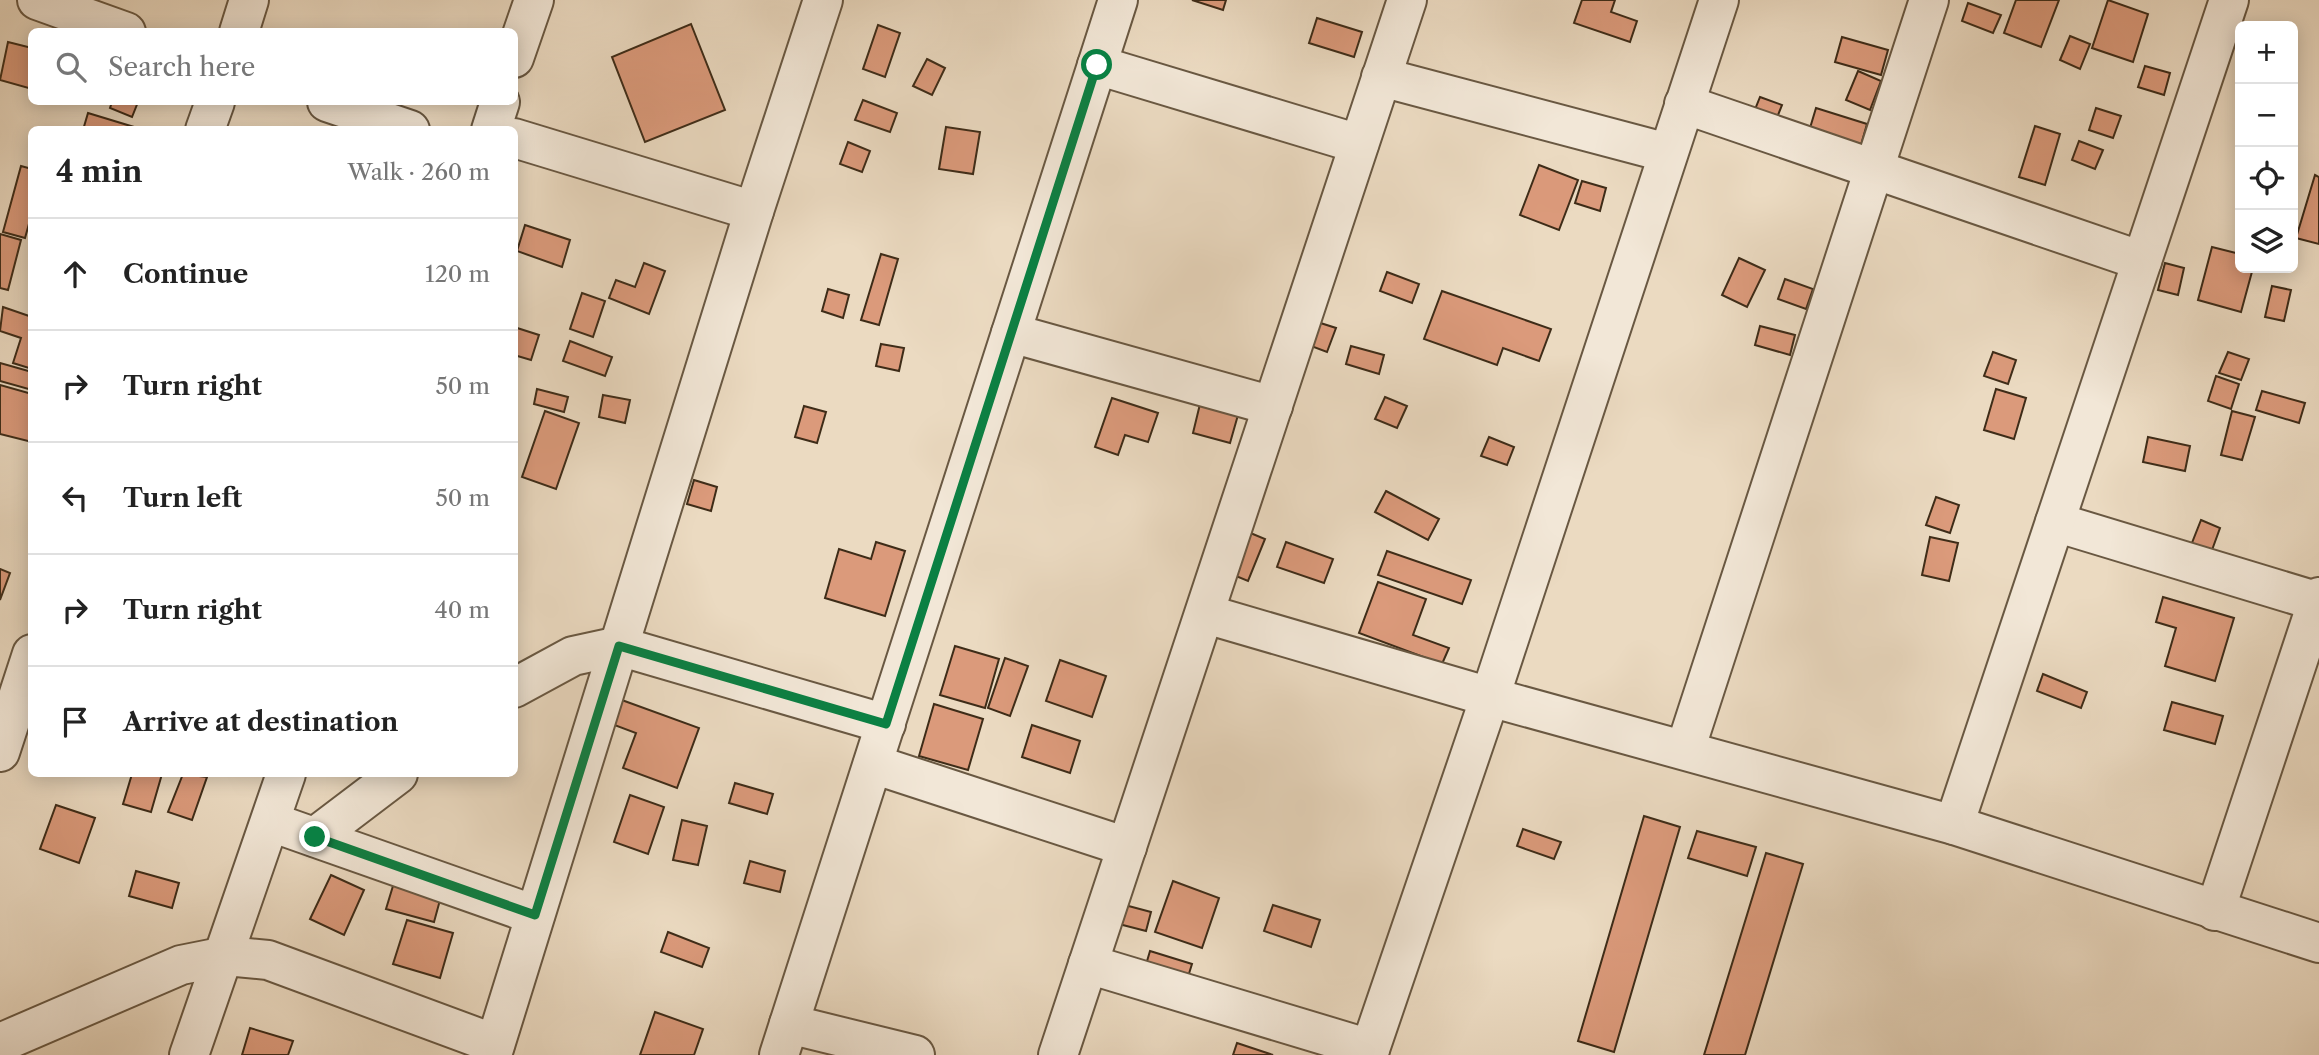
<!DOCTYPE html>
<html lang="en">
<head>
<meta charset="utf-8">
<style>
  body { margin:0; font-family:"Libre Caslon Text",serif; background:#f2f2f2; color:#222 }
  .controls { position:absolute; right:21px; top:21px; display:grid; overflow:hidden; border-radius:10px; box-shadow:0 4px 18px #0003 }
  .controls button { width:63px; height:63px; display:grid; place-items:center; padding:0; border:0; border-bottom:2px solid #e0e0e0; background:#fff; color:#222; font:35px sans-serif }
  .stop { position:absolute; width:21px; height:21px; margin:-16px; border:5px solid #0b8043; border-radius:50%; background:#fff }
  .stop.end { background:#0b8043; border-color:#fff; box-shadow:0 2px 7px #0008 }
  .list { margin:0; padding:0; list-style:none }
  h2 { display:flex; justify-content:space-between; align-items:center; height:91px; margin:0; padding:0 28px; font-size:30px }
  h2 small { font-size:23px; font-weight:400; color:#767676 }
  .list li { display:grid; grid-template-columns:46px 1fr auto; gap:21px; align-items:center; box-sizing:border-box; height:112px; padding:0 28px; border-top:2px solid #e0e0e0 }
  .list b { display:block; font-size:26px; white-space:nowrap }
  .list em { font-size:23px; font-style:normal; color:#767676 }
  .icon { flex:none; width:38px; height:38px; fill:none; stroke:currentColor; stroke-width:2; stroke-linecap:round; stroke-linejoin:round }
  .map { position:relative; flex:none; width:2319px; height:1055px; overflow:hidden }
  .search { position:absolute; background:#fff; box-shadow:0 4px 18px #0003; left:28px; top:28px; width:490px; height:77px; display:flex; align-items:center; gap:18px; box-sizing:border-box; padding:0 24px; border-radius:10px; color:#767676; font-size:26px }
  .panel { position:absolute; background:#fff; box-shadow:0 4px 18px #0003; left:28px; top:126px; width:490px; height:651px; border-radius:10px }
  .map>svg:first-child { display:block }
</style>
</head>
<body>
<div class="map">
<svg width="2319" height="1055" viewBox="0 0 2319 1055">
  <rect width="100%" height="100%" fill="#ebdac1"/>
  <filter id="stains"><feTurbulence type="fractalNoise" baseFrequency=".00286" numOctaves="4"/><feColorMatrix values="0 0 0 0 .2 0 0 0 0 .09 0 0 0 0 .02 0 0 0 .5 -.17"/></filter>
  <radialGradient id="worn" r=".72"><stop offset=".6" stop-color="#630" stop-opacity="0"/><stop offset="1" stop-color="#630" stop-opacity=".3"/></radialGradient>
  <g fill="#db9a7b" stroke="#3e2c18" stroke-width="2">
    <path d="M1192 0H1226L1223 10Z"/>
    <path d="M1582 0H1615L1611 12 1637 21 1630 42 1574 23Z"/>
    <path d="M2016 0H2059L2041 47 2004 33Z"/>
    <path d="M2108 0 2148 14 2133 62 2092 48Z"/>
    <path d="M1968 3 2001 15 1993 33 1962 21Z"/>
    <path d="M1317 18 1362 32 1354 57 1309 43Z"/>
    <path d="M691 24 725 110 645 142 612 57Z"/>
    <path d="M878 25 900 33 885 77 863 69Z"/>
    <path d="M2070 36 2090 44 2080 69 2060 60Z"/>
    <path d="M1842 37 1888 50 1881 75 1835 62Z"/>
    <path d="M8 42 32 48V89L0 80Z"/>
    <path d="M927 59 945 68 932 95 913 86Z"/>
    <path d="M2145 66 2170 73 2164 95 2138 87Z"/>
    <path d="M1858 71 1881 81 1870 110 1846 100Z"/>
    <path d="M1760 97 1782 105 1774 125 1752 117Z"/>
    <path d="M863 100 897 113 890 132 855 120Z"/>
    <path d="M112 102H138L132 117 110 108Z"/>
    <path d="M1816 108 1867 124 1859 152 1807 138Z"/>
    <path d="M2096 108 2121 116 2113 138 2089 130Z"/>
    <path d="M88 113 134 127 133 130H83Z"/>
    <path d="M2035 126 2060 134 2045 185 2019 177Z"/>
    <path d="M946 127 980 132 973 174 939 169Z"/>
    <path d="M2079 141 2103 150 2095 169 2072 160Z"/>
    <path d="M848 142 870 151 862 172 840 164Z"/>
    <path d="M1539 165 1578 180 1559 230 1520 215Z"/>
    <path d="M21 166 32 169V213L25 238 3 232Z"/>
    <path d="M2315 175 2319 177V244L2296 238Z"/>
    <path d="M1582 181 1606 188 1600 211 1575 203Z"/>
    <path d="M525 225 570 240 562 267 517 251Z"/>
    <path d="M0 234 21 240 8 290 0 288Z"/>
    <path d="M2212 247 2240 254V268H2253L2241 312 2198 300Z"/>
    <path d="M881 254 898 259 879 325 861 320Z"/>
    <path d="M1739 258 1765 270 1747 307 1722 295Z"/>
    <path d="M644 263 665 271 649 314 609 298 616 280 635 287Z"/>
    <path d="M2165 263 2184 268 2178 295 2158 290Z"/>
    <path d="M1387 272 1419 284 1412 303 1380 291Z"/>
    <path d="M1785 279 1813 289 1806 309 1778 299Z"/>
    <path d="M2272 286 2291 290 2284 321 2265 317Z"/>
    <path d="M828 289 849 295 843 318 822 311Z"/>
    <path d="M1442 291 1551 329 1539 361 1503 348 1497 365 1424 339Z"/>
    <path d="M582 293 605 301 593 337 570 329Z"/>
    <path d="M3 307 32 317V369L13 363 21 338 0 331Z"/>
    <path d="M1311 320 1336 328 1327 352 1303 343Z"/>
    <path d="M1760 326 1795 335 1790 355 1755 345Z"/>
    <path d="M514 327 539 335 531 360 514 355Z"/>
    <path d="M570 341 612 357 605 376 563 361Z"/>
    <path d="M881 344 904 348 899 371 876 366Z"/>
    <path d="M1351 346 1384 355 1379 374 1346 364Z"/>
    <path d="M1993 352 2016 360 2008 384 1984 376Z"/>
    <path d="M2228 352 2249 359 2241 380 2219 373Z"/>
    <path d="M0 363 32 372V390L0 381Z"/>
    <path d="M2216 376 2239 384 2231 409 2208 401Z"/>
    <path d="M0 385 32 394V442L0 434Z"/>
    <path d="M537 389 568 397 564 412 534 404Z"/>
    <path d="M1996 389 2026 398 2014 439 1984 430Z"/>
    <path d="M2262 391 2305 403 2299 423 2256 410Z"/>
    <path d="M603 395 630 400 625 423 599 417Z"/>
    <path d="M1385 397 1407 406 1397 428 1375 419Z"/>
    <path d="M1112 398 1158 413 1148 442 1125 435 1118 455 1095 447Z"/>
    <path d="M1200 404 1238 415 1230 443 1193 433Z"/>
    <path d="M804 406 826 412 817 443 795 437Z"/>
    <path d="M545 411 579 423 556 489 522 477Z"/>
    <path d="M2232 411 2255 417 2242 460 2221 455Z"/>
    <path d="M1489 437 1514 447 1507 465 1481 456Z"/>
    <path d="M2148 437 2190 446 2185 471 2143 462Z"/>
    <path d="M694 480 717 487 711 511 687 504Z"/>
    <path d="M1386 491 1439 519 1428 540 1375 512Z"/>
    <path d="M1936 497 1959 505 1950 533 1926 525Z"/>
    <path d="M2201 520 2220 528 2208 561 2188 553Z"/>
    <path d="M1248 532 1265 539 1248 581 1231 574Z"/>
    <path d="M1930 537 1958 543 1949 581 1922 575Z"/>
    <path d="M876 542 905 551 885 616 825 598 839 549 871 559Z"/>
    <path d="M1286 542 1333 559 1324 583 1277 567Z"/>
    <path d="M1387 551 1471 580 1462 604 1378 575Z"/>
    <path d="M0 569 10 573 0 600Z"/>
    <path d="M1378 582 1426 599 1413 635 1449 648 1442 664 1359 633Z"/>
    <path d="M2163 597 2234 618 2215 681 2165 666 2176 628 2156 622Z"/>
    <path d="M955 646 999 659 985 708 940 695Z"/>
    <path d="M1005 658 1028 666 1010 716 988 708Z"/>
    <path d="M1060 660 1106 676 1092 717 1046 701Z"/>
    <path d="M2043 674 2087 692 2081 708 2037 691Z"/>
    <path d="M619 699 699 728 677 788 623 768 636 733 609 723Z"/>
    <path d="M2172 702 2223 716 2215 744 2164 730Z"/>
    <path d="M934 704 983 719 968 770 919 756Z"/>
    <path d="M1032 725 1080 741 1070 773 1022 757Z"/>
    <path d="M132 774H162L151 812 123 804Z"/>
    <path d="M183 774 207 777 192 820 168 812Z"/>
    <path d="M735 783 773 794 767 814 729 803Z"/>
    <path d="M630 795 664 807 648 854 614 842Z"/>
    <path d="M56 805 95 818 79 863 40 849Z"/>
    <path d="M1644 816 1680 827 1614 1052 1578 1041Z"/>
    <path d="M682 820 707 826 698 865 673 860Z"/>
    <path d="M1523 829 1561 842 1554 859 1517 846Z"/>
    <path d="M1697 831 1756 847 1747 876 1688 858Z"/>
    <path d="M1766 853 1803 864 1745 1055H1704Z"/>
    <path d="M750 861 785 871 780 892 744 883Z"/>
    <path d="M136 871 179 883 172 908 129 896Z"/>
    <path d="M331 875 364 890 344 935 310 919Z"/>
    <path d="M396 876 443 889 434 922 386 909Z"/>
    <path d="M1173 881 1219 898 1202 948 1155 932Z"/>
    <path d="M1121 904 1151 912 1146 931 1115 923Z"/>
    <path d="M1273 905 1320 920 1311 947 1264 931Z"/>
    <path d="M407 920 453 933 440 978 393 964Z"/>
    <path d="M668 932 709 948 702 967 661 952Z"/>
    <path d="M1150 951 1192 964 1182 996 1140 985Z"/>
    <path d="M655 1012 703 1029 694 1055H640Z"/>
    <path d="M250 1028 293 1041 288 1055H242Z"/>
    <path d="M1237 1043 1273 1055H1233Z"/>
  </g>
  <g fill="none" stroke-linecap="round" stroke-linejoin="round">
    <g stroke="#695842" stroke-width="42">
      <g id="minor">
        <path d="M37 0 126 32"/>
        <path d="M239 32 249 0"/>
        <path d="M514 58 534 0"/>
        <path d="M1097 65 1359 144"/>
        <path d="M1381 77 1668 153"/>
        <path d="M327 102 410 130"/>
        <path d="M1684 104 2142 261"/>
        <path d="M205 130 215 102"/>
        <path d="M491 130 500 102"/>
        <path d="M514 138 754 211"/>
        <path d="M1011 333 1273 406"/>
        <path d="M2055 522 2319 602"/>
        <path d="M1206 614 1490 697 1954 825 2319 943"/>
        <path d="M514 688 573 656 619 646 886 724"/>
        <path d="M1685 750 1929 0"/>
        <path d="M0 752 32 654"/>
        <path d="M873 764 1127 847"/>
        <path d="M271 822 535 915"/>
        <path d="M1954 825 2229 0"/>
        <path d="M315 837 398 774"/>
        <path d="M2215 911 2319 597"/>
        <path d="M1088 964 1370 1049"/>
        <path d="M789 1024 915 1055"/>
        <path d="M0 1043 181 965 226 956 268 960 495 1044"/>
        <path d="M189 1055 286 774"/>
        <path d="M492 1055 754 211 823 0"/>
        <path d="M779 1055 1118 0"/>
        <path d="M1058 1055 1407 0"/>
        <path d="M1368 1055 1490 697 1719 0"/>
      </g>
    </g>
    <use href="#minor" stroke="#f2e7d7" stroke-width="38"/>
  </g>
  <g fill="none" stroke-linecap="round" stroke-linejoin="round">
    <path stroke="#0b8043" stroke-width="9" d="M315 837 535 915 619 646 886 724 1097 65"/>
  </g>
  <rect width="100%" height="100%" filter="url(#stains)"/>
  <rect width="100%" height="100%" fill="url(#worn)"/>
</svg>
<div class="controls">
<button>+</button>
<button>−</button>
<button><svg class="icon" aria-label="locate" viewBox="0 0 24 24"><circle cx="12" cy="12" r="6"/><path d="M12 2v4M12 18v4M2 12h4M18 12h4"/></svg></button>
<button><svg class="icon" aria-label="layers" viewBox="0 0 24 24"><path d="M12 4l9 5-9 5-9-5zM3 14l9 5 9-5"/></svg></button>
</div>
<div class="stop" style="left:1097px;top:65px"></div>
<div class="stop end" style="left:315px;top:837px"></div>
<div class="search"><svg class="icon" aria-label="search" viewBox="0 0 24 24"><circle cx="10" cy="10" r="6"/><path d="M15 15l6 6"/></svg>Search here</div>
<section class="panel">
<h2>4 min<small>Walk · 260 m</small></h2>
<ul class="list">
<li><svg class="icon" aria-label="ahead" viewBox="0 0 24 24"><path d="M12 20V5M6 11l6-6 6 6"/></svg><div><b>Continue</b></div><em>120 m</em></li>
<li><svg class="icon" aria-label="right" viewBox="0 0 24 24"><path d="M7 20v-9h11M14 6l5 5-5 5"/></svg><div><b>Turn right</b></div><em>50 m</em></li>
<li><svg class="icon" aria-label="left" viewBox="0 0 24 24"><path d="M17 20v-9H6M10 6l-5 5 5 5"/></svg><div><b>Turn left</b></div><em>50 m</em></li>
<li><svg class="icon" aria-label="right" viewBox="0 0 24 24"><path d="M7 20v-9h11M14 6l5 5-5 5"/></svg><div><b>Turn right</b></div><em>40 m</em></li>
<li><svg class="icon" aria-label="arrive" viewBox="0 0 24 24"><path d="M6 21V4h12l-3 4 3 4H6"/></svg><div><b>Arrive at destination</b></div></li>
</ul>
</section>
</div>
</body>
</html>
